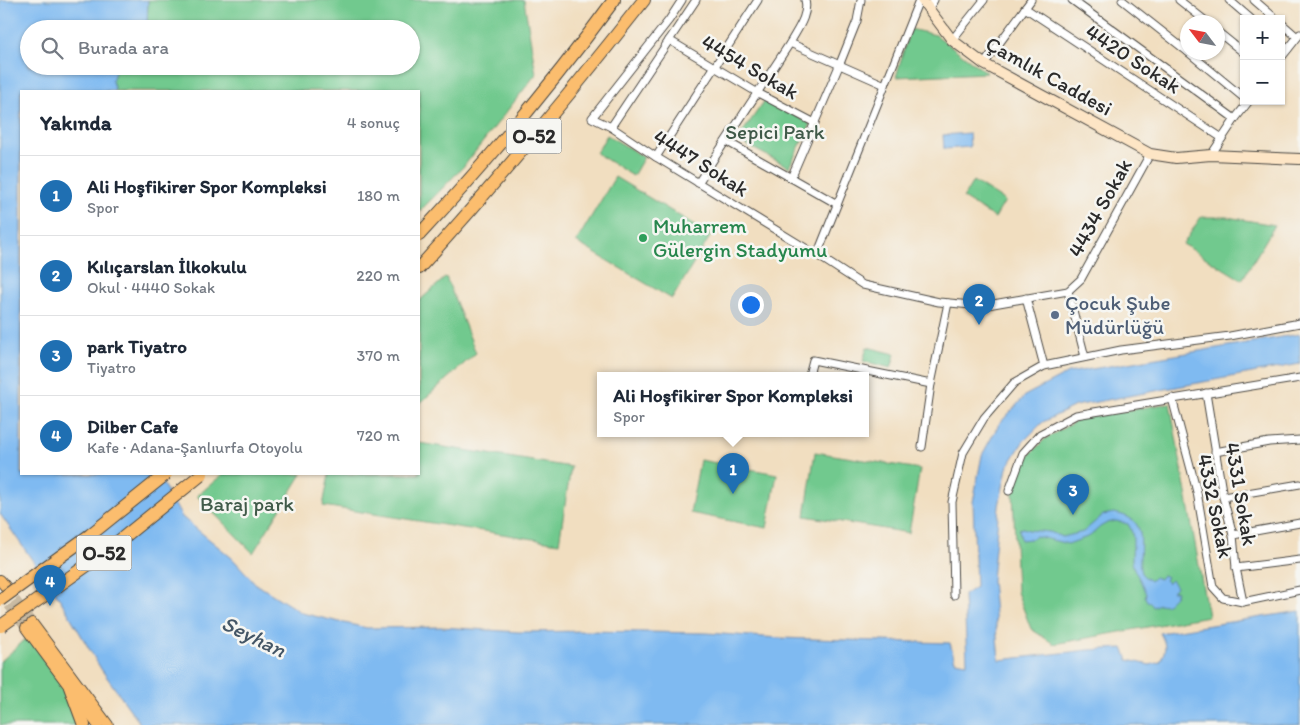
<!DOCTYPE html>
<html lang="tr">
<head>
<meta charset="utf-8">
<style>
  body { margin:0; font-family:Itim,sans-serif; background:#f6f6f7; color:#1f2937 }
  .controls { position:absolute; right:15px; top:15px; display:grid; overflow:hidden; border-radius:0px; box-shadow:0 1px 4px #0004 }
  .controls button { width:45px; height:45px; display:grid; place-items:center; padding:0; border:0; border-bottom:1px solid #e0e1e3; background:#fff; color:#1f2937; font:25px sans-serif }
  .compass { position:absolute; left:1180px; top:15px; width:45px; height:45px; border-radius:50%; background:#fff; box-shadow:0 1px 4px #0004; rotate:302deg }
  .you { position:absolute; left:750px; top:304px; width:18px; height:18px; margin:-12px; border:4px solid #fff; border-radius:50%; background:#1a73e8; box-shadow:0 0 0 8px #1a73e833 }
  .badge { display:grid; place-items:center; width:32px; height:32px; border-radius:50%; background:#1f6fb2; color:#fff; font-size:16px; font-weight:700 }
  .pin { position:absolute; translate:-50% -41px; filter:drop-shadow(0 1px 2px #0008) }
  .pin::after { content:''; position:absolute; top:26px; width:18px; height:15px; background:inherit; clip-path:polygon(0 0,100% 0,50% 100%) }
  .popup { position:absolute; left:597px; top:372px; width:272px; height:65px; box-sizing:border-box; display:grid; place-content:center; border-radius:0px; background:#fff; filter:drop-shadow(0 1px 4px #0005); font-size:16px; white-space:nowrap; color:#747a83 }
  .popup b { font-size:19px; color:#1f2937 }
  .popup::after { content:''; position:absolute; left:50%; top:100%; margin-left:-10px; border:10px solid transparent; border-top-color:#fff }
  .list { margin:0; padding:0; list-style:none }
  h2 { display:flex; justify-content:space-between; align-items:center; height:65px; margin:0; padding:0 20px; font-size:21px }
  h2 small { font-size:16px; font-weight:400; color:#747a83 }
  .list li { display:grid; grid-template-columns:32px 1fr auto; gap:15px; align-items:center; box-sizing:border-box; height:80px; padding:0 20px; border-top:1px solid #e0e1e3 }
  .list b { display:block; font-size:19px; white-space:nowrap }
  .list p { margin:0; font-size:16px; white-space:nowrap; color:#747a83 }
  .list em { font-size:16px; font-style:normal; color:#747a83 }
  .icon { flex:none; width:28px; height:28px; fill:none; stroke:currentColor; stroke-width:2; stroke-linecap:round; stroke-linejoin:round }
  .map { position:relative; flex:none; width:1300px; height:725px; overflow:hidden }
  .search { position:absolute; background:#fff; box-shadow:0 1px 4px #0004; left:20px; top:20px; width:400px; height:55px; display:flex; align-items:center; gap:12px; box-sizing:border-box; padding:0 18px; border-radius:28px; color:#747a83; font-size:19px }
  .panel { position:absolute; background:#fff; box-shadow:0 1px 4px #0004; left:20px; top:90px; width:400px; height:385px; border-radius:0px }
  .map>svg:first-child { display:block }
</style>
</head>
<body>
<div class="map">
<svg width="1300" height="725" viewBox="0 0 1300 725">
  <rect width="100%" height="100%" fill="#f6f6f2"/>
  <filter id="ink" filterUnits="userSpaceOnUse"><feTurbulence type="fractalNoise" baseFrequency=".02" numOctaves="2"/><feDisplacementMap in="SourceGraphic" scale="10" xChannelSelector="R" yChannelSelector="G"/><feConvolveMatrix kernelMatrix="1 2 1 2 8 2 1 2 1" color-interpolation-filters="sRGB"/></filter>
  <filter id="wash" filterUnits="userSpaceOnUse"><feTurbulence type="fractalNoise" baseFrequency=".0096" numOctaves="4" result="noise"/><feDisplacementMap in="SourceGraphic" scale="20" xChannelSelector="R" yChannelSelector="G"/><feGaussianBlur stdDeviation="1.12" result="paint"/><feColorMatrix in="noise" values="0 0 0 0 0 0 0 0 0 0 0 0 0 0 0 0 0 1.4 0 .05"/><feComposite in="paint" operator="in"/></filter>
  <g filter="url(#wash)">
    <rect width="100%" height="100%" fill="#f1dec0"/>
    <g fill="#71c98e" stroke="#4e7a5c">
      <path d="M148 0H524L536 74 464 166 419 212V91H115L112 81 117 66H411V29H145L147 27Z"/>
      <path d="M910 29 936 35 987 73 896 77Z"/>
      <path d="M765 100 811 124 789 167 737 140Z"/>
      <path d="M607 135 644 157 633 176 596 153Z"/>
      <path d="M615 177 711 235 672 299 576 242Z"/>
      <path d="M973 181 1005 201 995 218 963 198Z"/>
      <path d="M1201 217H1227L1275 225 1242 280 1183 244Z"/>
      <path d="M446 277 476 353 419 404V301Z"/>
      <path d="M867 347 895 354 891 368 863 361Z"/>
      <path d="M1170 403 1208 616 1054 644 1031 629 1017 592 1013 491 1024 460 1045 439 1079 419Z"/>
      <path d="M419 443 571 467 559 543 323 506 329 474H419Z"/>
      <path d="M815 452 920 469 909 533 805 516Z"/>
      <path d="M700 460 777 474 767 528 690 513Z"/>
      <path d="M223 474H302L253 553 197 496Z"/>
      <path d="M28 637 65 688 78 725H0V662Z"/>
    </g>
    <g fill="#7fbaf1" stroke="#55728e">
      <path d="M0 0H148L147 27 145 29H29V66H117L112 81 115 91H21V474H157L182 517 232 558 256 584 302 613 331 620 367 628 441 627 519 632 586 631 707 633 779 638 950 643 955 661 967 663 964 595 976 587 973 502 982 455 999 424 1026 395 1068 373 1300 334V364L1075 406 1043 422 1023 442 1007 468 999 506 992 580 999 660 1089 650 1123 648 1128 660 1150 665 1160 662C1166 649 1167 646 1160 633L1300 611V725H141L101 669 61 601 0 514Z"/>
      <path d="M969 133 970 147 944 149 943 135Z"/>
      <path d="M1114 513C1142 518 1142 532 1140 557 1140 561 1139 569 1141 573 1143 576 1148 579 1150 581L1154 577 1160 579 1163 575 1167 577 1165 580 1168 583 1171 580 1176 587 1172 591H1177L1175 596 1166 605 1159 604 1153 607 1150 602 1147 601 1145 597 1146 594C1144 590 1143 586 1141 582 1137 574 1133 570 1132 560 1132 547 1136 536 1128 524L1116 521 1107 523 1100 527 1090 536 1068 544 1036 536 1031 539 1021 540 1019 529 1023 528 1029 530 1050 532 1063 537 1083 532 1103 515Z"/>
    </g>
  </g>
  <g filter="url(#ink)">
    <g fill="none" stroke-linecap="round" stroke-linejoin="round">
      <g stroke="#c9baa2" stroke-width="10" stroke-dasharray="10 5" stroke-linecap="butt">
        <path d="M6 588 32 623"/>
        <path d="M0 593 26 628"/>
      </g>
      <g stroke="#494641" stroke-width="9">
        <g id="street">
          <path d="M682 0 669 20 592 118 611 127 656 157 817 255 863 285 939 302 982 306 1068 291 1081 279 1150 154"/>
          <path d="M1072 0 1235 119"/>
          <path d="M1122 0 1188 52"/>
          <path d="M1179 0 1207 22"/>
          <path d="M1229 0 1251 19"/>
          <path d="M1254 0 1276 19"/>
          <path d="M1025 8 1222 138"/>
          <path d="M928 9 934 0"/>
          <path d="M1281 23 1297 37"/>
          <path d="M1218 32 1244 53"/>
          <path d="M669 40 758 93 815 123"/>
          <path d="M952 40 984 0"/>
          <path d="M790 43 885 85"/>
          <path d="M1281 44 1288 49"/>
          <path d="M1188 52 1244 98"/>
          <path d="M1281 58 1300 34"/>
          <path d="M984 64 1031 0"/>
          <path d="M611 127 696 0"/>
          <path d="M726 141 837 204"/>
          <path d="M1211 155 1235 119 1249 101"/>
          <path d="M656 157 758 0"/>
          <path d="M791 178 839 66 857 21 861 0"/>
          <path d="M698 183 790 43C797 30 809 15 805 0"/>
          <path d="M817 255 919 0"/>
          <path d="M1068 291 1085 357"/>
          <path d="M1026 298 1044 366"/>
          <path d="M809 375 813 360 931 384"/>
          <path d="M1206 393 1223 497 1233 535 1236 568 1243 602"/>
          <path d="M1172 398 1197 492 1213 587 1223 598 1243 602 1300 590"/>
          <path d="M922 447 931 384 948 303"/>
          <path d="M1215 452 1269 442 1300 440"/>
          <path d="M1009 491 1023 453 1040 434 1076 415 1300 378"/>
          <path d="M1223 497 1300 484"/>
          <path d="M1233 535 1300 523"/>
          <path d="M1236 568 1300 560"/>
          <path d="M954 595 952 502 963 453 984 418 1014 383 1044 366 1121 350 1230 336 1300 323"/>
        </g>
      </g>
      <g stroke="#494641" stroke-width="12">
        <path id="secondary" d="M922 0 952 40 984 64 1150 154 1176 158 1211 155 1300 159"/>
      </g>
      <g stroke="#494641" stroke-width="12">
        <g id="primary">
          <path d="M0 580 5 586"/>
          <path d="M32 623 108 725"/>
          <path d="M26 628 98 725"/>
        </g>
      </g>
      <g stroke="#494641" stroke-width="14">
        <g id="highway">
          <path d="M419 235C488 161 554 82 614 0"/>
          <path d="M419 268C497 182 572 92 644 0"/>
          <path d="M70 687 84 725"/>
        </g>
      </g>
      <use href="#street" stroke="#fff" stroke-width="7"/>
      <use href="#secondary" stroke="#fde5c5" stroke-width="10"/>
      <use href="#primary" stroke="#fbbd6e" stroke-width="10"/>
      <use href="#highway" stroke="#fbbd6e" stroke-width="12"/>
      <g stroke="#494641" stroke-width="14" stroke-linecap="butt">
        <g id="highway-bridge">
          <path d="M0 600 90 535 166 474"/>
          <path d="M1 626 103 554 202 474"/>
        </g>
      </g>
      <use href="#highway-bridge" stroke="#fbbd6e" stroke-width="12"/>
    </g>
  </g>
  <circle fill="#2e9e5b" stroke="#f6f6f2" stroke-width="2" cx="643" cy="238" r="5"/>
  <circle fill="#5c6f8a" stroke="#f6f6f2" stroke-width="2" cx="1055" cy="315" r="5"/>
  <g text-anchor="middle" stroke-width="5" stroke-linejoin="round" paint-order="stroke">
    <g fill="#f6f6f2" stroke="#686867" stroke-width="1">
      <rect x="506.5" y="118.5" width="55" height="35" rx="4"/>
      <rect x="76.5" y="535.5" width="55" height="35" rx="4"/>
    </g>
    <g font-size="20" font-weight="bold" fill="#2b2b2b">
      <text x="534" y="143">O-52</text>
      <text x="104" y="560">O-52</text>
    </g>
    <g font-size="21" fill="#2b2b2b" stroke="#f6f6f2">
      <text transform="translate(1133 59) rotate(33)" y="7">4420 Sokak</text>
      <text transform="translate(750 67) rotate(30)" y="7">4454 Sokak</text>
      <text transform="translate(1049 76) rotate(29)" y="7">Çamlık Caddesi</text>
      <text transform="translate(701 163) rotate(32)" y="7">4447 Sokak</text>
      <text transform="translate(1100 208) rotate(-61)" y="7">4434 Sokak</text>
      <text transform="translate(1241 494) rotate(80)" y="7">4331 Sokak</text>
      <text transform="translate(1215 506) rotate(78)" y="7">4332 Sokak</text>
    </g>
    <g font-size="21" fill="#405a49" stroke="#f6f6f2">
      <text x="775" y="139">Sepici Park</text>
      <text x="247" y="511">Baraj park</text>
    </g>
    <g font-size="21" fill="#27864d" stroke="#f6f6f2" text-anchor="start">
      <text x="653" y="233">Muharrem<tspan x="653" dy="24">Gülergin Stadyumu</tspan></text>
    </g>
    <g font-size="21" fill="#4e5e75" stroke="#f6f6f2" text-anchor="start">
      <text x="1065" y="310">Çocuk Şube<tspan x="1065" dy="24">Müdürlüğü</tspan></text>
    </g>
    <g font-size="22" font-style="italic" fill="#445666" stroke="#f6f6f2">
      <text transform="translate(254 636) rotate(26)" y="8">Seyhan</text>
    </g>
  </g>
</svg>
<div class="controls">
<button>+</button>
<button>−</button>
</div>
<svg class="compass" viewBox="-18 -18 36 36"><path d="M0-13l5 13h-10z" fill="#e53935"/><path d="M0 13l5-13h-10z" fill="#747a83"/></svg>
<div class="you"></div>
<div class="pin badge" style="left:733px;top:494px">1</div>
<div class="popup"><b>Ali Hoşfikirer Spor Kompleksi</b>Spor</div>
<div class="pin badge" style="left:979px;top:325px">2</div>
<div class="pin badge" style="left:1073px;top:515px">3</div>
<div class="pin badge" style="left:50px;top:606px">4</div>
<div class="search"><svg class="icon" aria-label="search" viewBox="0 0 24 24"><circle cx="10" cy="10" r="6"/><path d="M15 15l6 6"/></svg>Burada ara</div>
<section class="panel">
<h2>Yakında<small>4 sonuç</small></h2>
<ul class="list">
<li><span class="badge">1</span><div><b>Ali Hoşfikirer Spor Kompleksi</b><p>Spor</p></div><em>180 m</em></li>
<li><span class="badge">2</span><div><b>Kılıçarslan İlkokulu</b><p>Okul · 4440 Sokak</p></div><em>220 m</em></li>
<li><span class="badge">3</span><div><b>park Tiyatro</b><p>Tiyatro</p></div><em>370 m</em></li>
<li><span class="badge">4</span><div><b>Dilber Cafe</b><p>Kafe · Adana-Şanlıurfa Otoyolu</p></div><em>720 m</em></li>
</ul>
</section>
</div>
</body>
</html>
